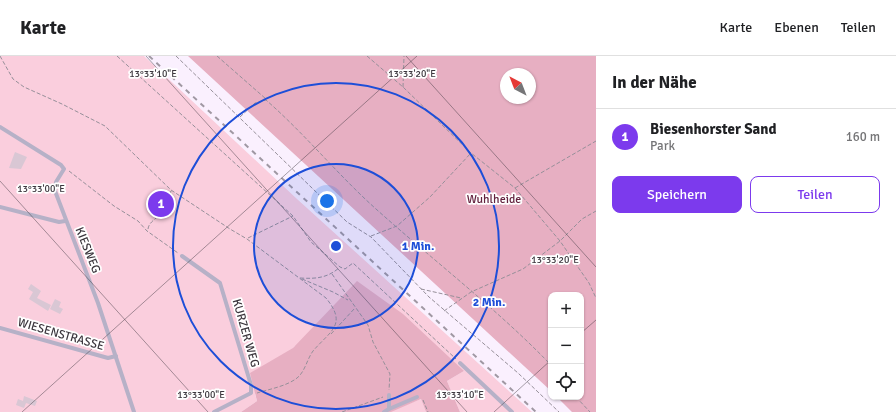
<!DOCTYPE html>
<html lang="de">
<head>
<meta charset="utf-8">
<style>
  body { margin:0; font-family:Signika,sans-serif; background:#f2f2f2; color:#202124 }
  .controls { position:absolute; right:12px; bottom:12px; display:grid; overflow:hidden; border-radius:8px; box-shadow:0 1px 3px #0004 }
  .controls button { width:36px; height:36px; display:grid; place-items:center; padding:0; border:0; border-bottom:1px solid #e0e0e0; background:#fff; color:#202124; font:20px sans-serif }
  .compass { position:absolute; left:500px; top:12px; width:36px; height:36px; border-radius:50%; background:#fff; box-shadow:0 1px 3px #0004; rotate:318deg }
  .you { position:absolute; left:327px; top:145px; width:14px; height:14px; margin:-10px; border:3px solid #fff; border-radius:50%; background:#1a73e8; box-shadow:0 0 0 6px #1a73e833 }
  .badge { display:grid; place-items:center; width:26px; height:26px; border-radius:50%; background:#7c3aed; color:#fff; font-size:13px; font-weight:700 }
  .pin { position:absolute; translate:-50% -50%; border:2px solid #fff; box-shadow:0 1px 4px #0006 }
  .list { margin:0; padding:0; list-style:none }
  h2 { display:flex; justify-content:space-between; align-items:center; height:52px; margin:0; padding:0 16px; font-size:17px }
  h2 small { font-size:13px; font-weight:400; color:#757577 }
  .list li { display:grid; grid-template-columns:26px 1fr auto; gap:12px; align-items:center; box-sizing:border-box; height:56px; padding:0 16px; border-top:1px solid #e0e0e0 }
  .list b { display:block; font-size:15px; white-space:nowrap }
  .list p { margin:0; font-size:13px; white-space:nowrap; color:#757577 }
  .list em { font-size:13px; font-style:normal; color:#757577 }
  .actions { display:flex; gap:8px; padding:12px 16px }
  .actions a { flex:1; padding:9px 0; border:1px solid #7c3aed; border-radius:8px; text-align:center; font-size:14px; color:#7c3aed }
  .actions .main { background:#7c3aed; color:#fff }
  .icon { flex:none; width:22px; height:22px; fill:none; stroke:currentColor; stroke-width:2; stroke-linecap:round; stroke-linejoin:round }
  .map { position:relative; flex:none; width:596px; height:356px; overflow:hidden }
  header { display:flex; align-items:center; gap:24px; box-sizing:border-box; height:56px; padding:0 20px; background:#fff; border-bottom:1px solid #e0e0e0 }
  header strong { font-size:19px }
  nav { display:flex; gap:22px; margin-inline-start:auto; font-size:14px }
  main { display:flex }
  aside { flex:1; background:#fff }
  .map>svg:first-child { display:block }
</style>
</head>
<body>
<header>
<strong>Karte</strong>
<nav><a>Karte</a><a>Ebenen</a><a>Teilen</a></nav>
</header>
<main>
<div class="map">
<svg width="596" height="356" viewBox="0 0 596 356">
  <rect width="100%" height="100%" fill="#faf0fe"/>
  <g fill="#facedd">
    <path d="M0 0H144L297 143 532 356H460L447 325 464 315 295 290 255 338 257 345 241 356H0Z"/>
    <path d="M421 343 426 356H388Z"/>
  </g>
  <g fill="#e7afc2" fill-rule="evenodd">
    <path d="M188 0H596V356H572L557 341H581V239H551V335ZM506 18H530V42H506Z"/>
    <path d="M357 225 403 258 464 315 447 325 460 356H426L421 343 391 356H241L257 345 250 317 293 292Z"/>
  </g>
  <g fill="#d9c7d4">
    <path d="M15 96 27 101 21 113 9 112Z"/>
    <path d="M31 228 41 235 37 242 51 249 48 255 29 243 33 236 28 233Z"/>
    <path d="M55 243 61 246 59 251 63 253 60 258 50 253Z"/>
    <path d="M24 340 37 345 35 350 26 347 24 352 16 349 18 343 23 345Z"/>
  </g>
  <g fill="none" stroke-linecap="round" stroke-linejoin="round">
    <g stroke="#968f99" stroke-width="1" stroke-dasharray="4 2" stroke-linecap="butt">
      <path d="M0 0 13 23 24 31 62 48 105 70 171 134 230 173 247 183 326 242C348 269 330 275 313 295 307 303 305 316 297 322 287 330 270 333 257 337"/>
      <path d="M117 0 293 160 311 186 340 211 345 213 353 207 456 303"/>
      <path d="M176 0 347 166 371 181 429 241 518 317 559 356"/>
      <path d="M217 0 266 43"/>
      <path d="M367 0 403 31 471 97 515 132 560 185 589 227 596 242"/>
      <path d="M403 31 404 0"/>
      <path d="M240 61 255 47 266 44C305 78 337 118 376 153 434 205 497 253 551 309"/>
      <path d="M69 115 114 150 138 165 147 175 178 197"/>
      <path d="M515 132 596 85"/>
      <path d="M148 173C149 166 155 164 160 158 165 151 168 143 171 135"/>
      <path d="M371 180 397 170 430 141 471 97"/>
      <path d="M248 182 293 160"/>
      <path d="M332 218 368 269 373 286 390 318 389 334"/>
      <path d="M300 222C316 223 327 222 339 212"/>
      <path d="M302 223 333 236 348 244"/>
      <path d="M421 233 461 242"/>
      <path d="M444 255 471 236 523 213 560 185 582 163 596 155"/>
      <path d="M331 278 355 252"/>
      <path d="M576 341 590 356"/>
      <path d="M423 344 428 356"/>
      <path d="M342 356 383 341"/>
    </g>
    <g stroke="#b6b1c7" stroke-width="4">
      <path d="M0 71 61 109 64 113 56 126 55 135 98 247 134 356"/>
      <path d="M0 151 59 166 65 165"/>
      <path d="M182 200 220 227 251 329V337L214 356"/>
      <path d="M0 272 108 302 116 300"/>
      <path d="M460 307 512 356"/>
      <path d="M389 353 417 341"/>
      <path d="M384 356 389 353V339"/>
    </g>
    <path stroke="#a098a3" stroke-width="2" stroke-dasharray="5 5" stroke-linecap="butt" d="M149 0 536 356"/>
  </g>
  <path fill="none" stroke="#3b363d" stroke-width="1" stroke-opacity="0.45" d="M146 0 467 356M406 0 596 211M0 125 208 356M581 277 596 264M22 356 417 0M494 356 551 304"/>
  <circle cx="336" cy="190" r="82" fill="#1d4ed8" fill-opacity=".12"/>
  <g fill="none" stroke="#1d4ed8" stroke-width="2">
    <circle cx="336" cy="190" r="82"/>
    <circle cx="336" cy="190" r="163"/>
  </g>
  <g text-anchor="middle" stroke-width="3.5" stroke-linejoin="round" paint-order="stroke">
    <g font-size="12" fill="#64223f" stroke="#fff">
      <text x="494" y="147">Wuhlheide</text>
    </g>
    <g font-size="12" fill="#3b363d" stroke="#fff">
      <text transform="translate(88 194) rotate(68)" y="4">KIESWEG</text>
      <text transform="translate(246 277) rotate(74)" y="4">KURZER WEG</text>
      <text transform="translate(61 278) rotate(16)" y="4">WIESENSTRASSE</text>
    </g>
  </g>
  <g font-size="10" text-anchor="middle" fill="#3b363d" stroke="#fff" stroke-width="3.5" stroke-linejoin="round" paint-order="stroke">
    <text x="153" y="21">13°33'10"E</text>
    <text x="412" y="21">13°33'20"E</text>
    <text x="41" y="136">13°33'00"E</text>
    <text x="555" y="207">13°33'20"E</text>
    <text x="201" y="342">13°33'00"E</text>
    <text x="460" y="342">13°33'10"E</text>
  </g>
  <circle cx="336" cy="190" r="6" fill="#1d4ed8" stroke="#fff" stroke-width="2"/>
  <g font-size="12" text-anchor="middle" font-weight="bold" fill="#1d4ed8" stroke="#fff" stroke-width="3.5" stroke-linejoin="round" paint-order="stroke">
    <text x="418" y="194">1 Min.</text>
    <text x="489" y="250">2 Min.</text>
  </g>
</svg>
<div class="controls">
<button>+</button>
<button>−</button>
<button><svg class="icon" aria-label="locate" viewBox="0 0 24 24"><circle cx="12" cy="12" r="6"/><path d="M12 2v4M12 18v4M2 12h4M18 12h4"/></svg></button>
</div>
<svg class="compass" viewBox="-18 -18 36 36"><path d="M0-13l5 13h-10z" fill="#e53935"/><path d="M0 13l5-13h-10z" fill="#757577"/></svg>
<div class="you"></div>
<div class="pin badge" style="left:161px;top:148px">1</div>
</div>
<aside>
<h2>In der Nähe<small></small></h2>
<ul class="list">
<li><span class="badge">1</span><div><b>Biesenhorster Sand</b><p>Park</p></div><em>160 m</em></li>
</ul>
<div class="actions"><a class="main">Speichern</a><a>Teilen</a></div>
</aside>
</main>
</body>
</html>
